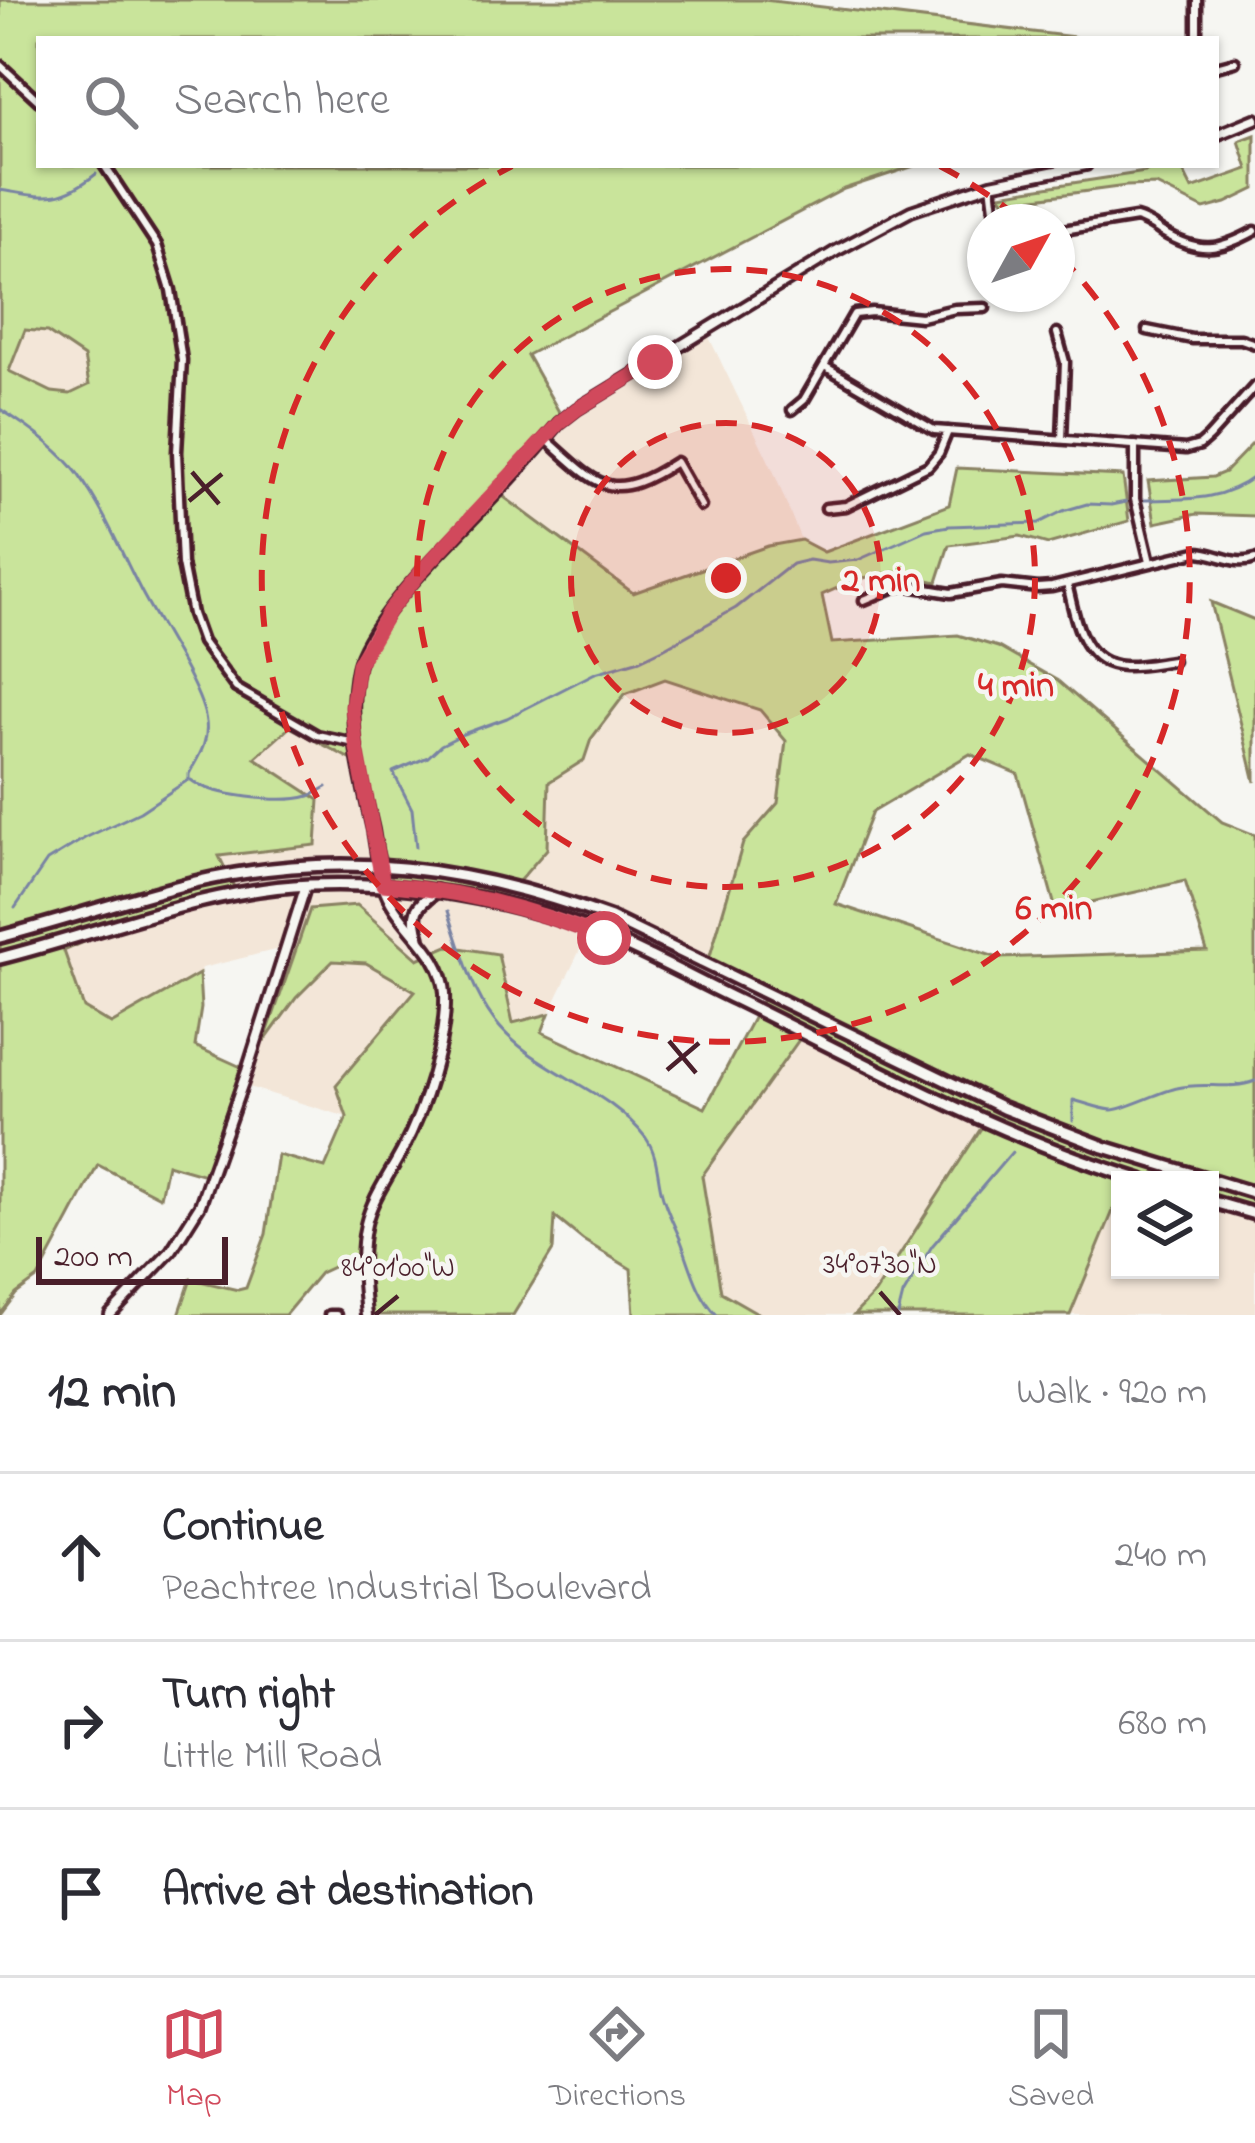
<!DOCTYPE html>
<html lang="en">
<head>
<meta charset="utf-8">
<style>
  body { margin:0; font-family:"Indie Flower",sans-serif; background:#f2f2f3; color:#2b2b33 }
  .controls { position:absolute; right:36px; bottom:36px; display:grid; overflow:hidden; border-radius:0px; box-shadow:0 3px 9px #0004 }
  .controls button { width:108px; height:108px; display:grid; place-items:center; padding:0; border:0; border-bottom:3px solid #e1e1e2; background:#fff; color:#2b2b33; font:60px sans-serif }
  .compass { position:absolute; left:967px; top:204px; width:108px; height:108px; border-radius:50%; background:#fff; box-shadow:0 3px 9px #0004; rotate:50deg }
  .scale { position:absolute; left:36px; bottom:30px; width:192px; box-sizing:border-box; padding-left:12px; border:6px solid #4a1f2b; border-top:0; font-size:33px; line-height:42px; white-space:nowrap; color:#4a1f2b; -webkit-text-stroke:9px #f6f6f2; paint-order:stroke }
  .stop { position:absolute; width:36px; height:36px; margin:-27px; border:9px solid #d1495b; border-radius:50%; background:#fff }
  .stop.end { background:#d1495b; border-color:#fff; box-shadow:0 3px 12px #0008 }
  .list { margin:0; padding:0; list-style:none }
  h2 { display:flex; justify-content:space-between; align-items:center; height:156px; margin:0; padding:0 48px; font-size:51px }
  h2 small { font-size:39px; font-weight:400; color:#7c7c81 }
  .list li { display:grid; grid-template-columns:78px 1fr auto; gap:36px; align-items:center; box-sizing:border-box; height:168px; padding:0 48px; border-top:3px solid #e1e1e2 }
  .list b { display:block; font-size:45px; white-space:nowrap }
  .list p { margin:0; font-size:39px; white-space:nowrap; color:#7c7c81 }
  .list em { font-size:39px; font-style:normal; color:#7c7c81 }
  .icon { flex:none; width:66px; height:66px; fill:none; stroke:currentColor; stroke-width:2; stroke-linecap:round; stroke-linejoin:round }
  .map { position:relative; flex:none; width:1255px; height:1315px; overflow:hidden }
  .search { position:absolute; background:#fff; box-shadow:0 3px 9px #0004; left:36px; right:36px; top:36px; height:132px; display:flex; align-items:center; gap:30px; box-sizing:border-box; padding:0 42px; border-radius:0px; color:#7c7c81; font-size:45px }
  .sheet { height:660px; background:#fff }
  nav { display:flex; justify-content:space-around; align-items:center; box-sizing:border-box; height:168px; border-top:3px solid #e1e1e2; background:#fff; font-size:33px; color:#7c7c81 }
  nav a { display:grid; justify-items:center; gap:6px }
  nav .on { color:#d1495b }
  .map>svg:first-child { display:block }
</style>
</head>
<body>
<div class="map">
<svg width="1255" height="1315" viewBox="0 0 1255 1315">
  <rect width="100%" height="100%" fill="#f6f6f2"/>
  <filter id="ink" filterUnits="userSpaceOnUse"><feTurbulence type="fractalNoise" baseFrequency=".00833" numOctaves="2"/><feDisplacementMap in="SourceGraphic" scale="24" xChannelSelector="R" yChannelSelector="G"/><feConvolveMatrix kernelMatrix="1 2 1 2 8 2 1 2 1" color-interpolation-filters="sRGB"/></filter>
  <g filter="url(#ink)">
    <g fill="#f3e6d8">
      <path d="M26 329 47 332 85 357 89 385 70 394 52 392 9 371Z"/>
      <path d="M709 337 773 470 801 540 768 546 633 593 496 491 563 419 617 392Z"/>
      <path d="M665 679 760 710 786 740 778 803 743 843 707 966 593 923 549 1014 512 1023 448 946 418 959 357 905 310 909 266 1038 296 998 333 961 366 963 415 990 336 1085 347 1117 245 1086 287 947 202 968 199 974 111 1024 84 1008 64 950 109 931 235 890 218 856 254 759 290 727 352 760 547 849 549 782 584 760 591 739 625 694Z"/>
      <path d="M806 1030 914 1083 986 1122 875 1293 854 1315H761L721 1293 702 1176Z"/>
      <path d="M1120 1194V1270H1210V1199L1255 1214V1315H1070Z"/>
    </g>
    <g fill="#c9e49b" stroke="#8a8263" stroke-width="3" fill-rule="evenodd">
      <path d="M0 0H764L1074 37 1075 39H39V165H917L844 189 527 355 563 419 496 491 633 593 768 546 801 540 824 552 949 505 957 468 1123 476 1129 521 1048 544 1020 536 949 545 937 582 895 572 858 579 822 595 832 643 958 635 998 647 1058 681 1222 822 1255 835V1214L1210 1199V1180H1148L1129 1174 1126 1180H1120V1194L1070 1315H854L875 1293 985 1122 914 1083 806 1030 702 1176 721 1292 761 1315H634L631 1269 583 1240 555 1217 553 1250 513 1315H370L369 1307 350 1259 320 1273 285 1315H179L191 1279 238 1290 246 1288 266 1234 278 1155 325 1168 347 1117 336 1085 415 991 366 963 333 961 296 998 264 1042 310 909 357 905 418 959 448 946 498 954 513 1023 549 1014 542 1032 705 1108 767 992 707 966 743 843 778 803 786 741 760 710 665 679 625 694 591 739 584 760 549 782 547 849 508 894 393 881 352 760 290 727 255 758 319 800 316 845 219 856 236 891 109 931 64 951 84 1008 111 1024 199 974 201 1008 195 1046 241 1067 205 1175 167 1164 160 1197 98 1165 38 1278 16 1294 0 1315ZM25 330 47 332 84 357 89 385 70 394 52 392 9 371ZM970 754 1018 774 1056 910 1185 881 1207 951 998 958 836 904 872 812Z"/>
      <path d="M1255 135V189L1226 203 1204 209 1156 185 1126 186 1021 200 1013 212 1000 194 1145 172 1153 165H1180L1192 189 1248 169 1239 141Z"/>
      <path d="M1255 441V516L1197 514 1155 523 1148 481 1213 477 1225 472Z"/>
      <path d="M1211 602 1255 620V782L1249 757Z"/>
    </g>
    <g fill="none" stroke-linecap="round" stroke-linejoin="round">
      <g stroke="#7983a3" stroke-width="3">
        <path d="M0 190C45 197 58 204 96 174"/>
        <path d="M0 409C27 426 59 448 78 474 104 510 120 550 140 589 156 621 203 690 206 722 209 742 198 757 189 774V779"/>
        <path d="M1144 500C1187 499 1220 502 1255 476"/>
        <path d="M191 780C211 796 283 804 309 796 315 794 321 790 327 787"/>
        <path d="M416 847 412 809 393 772 428 757 441 745 463 734 507 718 595 673 640 660 663 649 736 608 792 564 809 560 828 563 858 560 926 530 949 526 1039 523 1063 511 1087 504 1111 505 1126 502"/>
        <path d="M15 908 47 861 85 838 140 812 188 780"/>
        <path d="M448 911C461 948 470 988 494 1020 533 1072 607 1086 646 1138 657 1154 657 1172 661 1190 665 1208 674 1224 681 1241 691 1267 697 1295 717 1315"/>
        <path d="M1073 1121V1100C1085 1103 1100 1109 1112 1110 1123 1110 1162 1091 1177 1088 1203 1081 1230 1091 1255 1081"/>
        <path d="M898 1315 903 1295 932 1246 1012 1152"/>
      </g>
      <g stroke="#4a1f2b" stroke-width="15">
        <g id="street">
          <path d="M1197 39V0"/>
          <path d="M0 65 39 101"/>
          <path d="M1216 67 1235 62"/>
          <path d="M104 165 157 245 171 290 182 360 177 452 182 564 192 614 202 642 236 688 317 735 355 743"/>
          <path d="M991 184 994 209 1004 222"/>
          <path d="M1057 231 1136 218C1147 221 1153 226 1162 232 1199 254 1219 251 1255 231"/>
          <path d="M1147 330 1192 339H1241L1255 344"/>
          <path d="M1057 333 1065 362 1062 439"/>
          <path d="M826 367 934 430 1186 449 1200 445 1209 437 1255 386"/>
          <path d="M792 410 804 400 854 314 872 312 921 317 955 309 985 308"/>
          <path d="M546 439C599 486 609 505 676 462L701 506"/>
          <path d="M1135 445V499L1150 562"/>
          <path d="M826 508 846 506 928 466 939 453 948 431"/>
          <path d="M1067 584C1076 618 1080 664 1124 666 1139 667 1157 663 1173 661"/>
          <path d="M864 600 895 587 909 586 951 593 1002 584 1038 588 1052 587 1196 552C1217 552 1235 567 1255 559"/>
          <path d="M329 1315H336"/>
        </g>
      </g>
      <g stroke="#4a1f2b" stroke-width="16">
        <g id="secondary">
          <path d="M1216 135 1255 119"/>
          <path d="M110 1315 171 1251 200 1205 247 1071 306 885"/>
          <path d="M366 1315C363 1285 359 1254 366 1224 372 1198 390 1174 402 1151 424 1110 447 1040 445 993 442 947 395 926 383 884 378 867 376 848 373 830 361 778 346 722 357 668 367 622 440 553 473 518 503 487 532 456 559 423L577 409 836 251 911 211 991 184 1086 165"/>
        </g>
      </g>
      <g stroke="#4a1f2b" stroke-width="18">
        <g id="primary">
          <path d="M0 937C65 920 130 898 195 882 342 848 472 867 611 918L1003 1108 1104 1147 1255 1193"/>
          <path d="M419 938C411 912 415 907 436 891"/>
          <path d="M0 958C100 933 207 889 310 885 389 882 467 892 543 914 610 933 673 969 735 999 868 1064 999 1137 1142 1180"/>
          <path d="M1210 1201 1255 1214"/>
        </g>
      </g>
      <use href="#street" stroke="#f6f6f2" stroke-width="6"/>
      <use href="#secondary" stroke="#f6f6f2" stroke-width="8"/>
      <use href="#primary" stroke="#f6f6f2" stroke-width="9"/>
    </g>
  </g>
  <g fill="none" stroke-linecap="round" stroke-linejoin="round" filter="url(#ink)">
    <path stroke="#d1495b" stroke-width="15" d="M604 938C533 909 460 890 383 884L356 743 352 707 358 664 389 611 423 569 559 423 577 409 655 362"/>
  </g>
  <path fill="none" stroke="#4a1f2b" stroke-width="4.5" d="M192 472 219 504M189 501 222 474M669 1041 696 1073M667 1070 699 1043M880 1292 900 1315M375 1315 398 1296"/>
  <circle cx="726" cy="578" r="155" fill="#d62828" fill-opacity=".12"/>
  <g fill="none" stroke="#d62828" stroke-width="6" stroke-dasharray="21 15">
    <circle cx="726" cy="578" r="155"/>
    <circle cx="726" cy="578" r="309"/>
    <path d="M940 166A464 464 0 0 1 1021 220M1060 256A464 464 0 1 1 512 166"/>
  </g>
  <g font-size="30" text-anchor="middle" fill="#4a1f2b" stroke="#f6f6f2" stroke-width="9" stroke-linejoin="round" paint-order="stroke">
    <text x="880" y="1273">34°07'30"N</text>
    <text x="398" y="1276">84°01'00"W</text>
  </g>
  <circle cx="726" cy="578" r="18" fill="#d62828" stroke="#f6f6f2" stroke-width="6"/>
  <g font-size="36" text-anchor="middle" font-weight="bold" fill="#d62828" stroke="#f6f6f2" stroke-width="9" stroke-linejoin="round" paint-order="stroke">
    <text x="881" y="591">2 min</text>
    <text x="1016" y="696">4 min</text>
    <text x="1054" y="919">6 min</text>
  </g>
</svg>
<div class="controls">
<button><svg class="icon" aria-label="layers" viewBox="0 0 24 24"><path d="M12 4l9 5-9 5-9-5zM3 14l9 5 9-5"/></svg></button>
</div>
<svg class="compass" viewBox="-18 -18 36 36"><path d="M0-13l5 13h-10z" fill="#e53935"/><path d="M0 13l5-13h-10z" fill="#7c7c81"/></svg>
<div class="scale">200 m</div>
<div class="stop" style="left:604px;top:938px"></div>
<div class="stop end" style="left:655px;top:362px"></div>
<div class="search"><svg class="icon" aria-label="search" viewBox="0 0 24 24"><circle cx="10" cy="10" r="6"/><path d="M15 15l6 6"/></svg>Search here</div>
</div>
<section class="sheet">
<h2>12 min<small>Walk · 920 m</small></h2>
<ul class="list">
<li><svg class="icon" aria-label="ahead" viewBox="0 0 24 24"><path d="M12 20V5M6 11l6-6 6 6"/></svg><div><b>Continue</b><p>Peachtree Industrial Boulevard</p></div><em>240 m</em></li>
<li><svg class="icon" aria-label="right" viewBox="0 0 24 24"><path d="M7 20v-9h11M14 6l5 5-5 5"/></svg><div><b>Turn right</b><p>Little Mill Road</p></div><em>680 m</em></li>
<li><svg class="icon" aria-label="arrive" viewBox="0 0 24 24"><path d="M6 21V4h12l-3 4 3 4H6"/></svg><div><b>Arrive at destination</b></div></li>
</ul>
</section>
<nav>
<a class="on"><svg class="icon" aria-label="map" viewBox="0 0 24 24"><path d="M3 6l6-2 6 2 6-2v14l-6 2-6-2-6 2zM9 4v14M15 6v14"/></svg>Map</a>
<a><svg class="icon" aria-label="directions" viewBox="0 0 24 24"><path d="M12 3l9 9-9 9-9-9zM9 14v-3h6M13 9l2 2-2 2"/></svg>Directions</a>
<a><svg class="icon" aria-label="saved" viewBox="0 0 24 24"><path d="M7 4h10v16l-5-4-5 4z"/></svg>Saved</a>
</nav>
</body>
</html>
